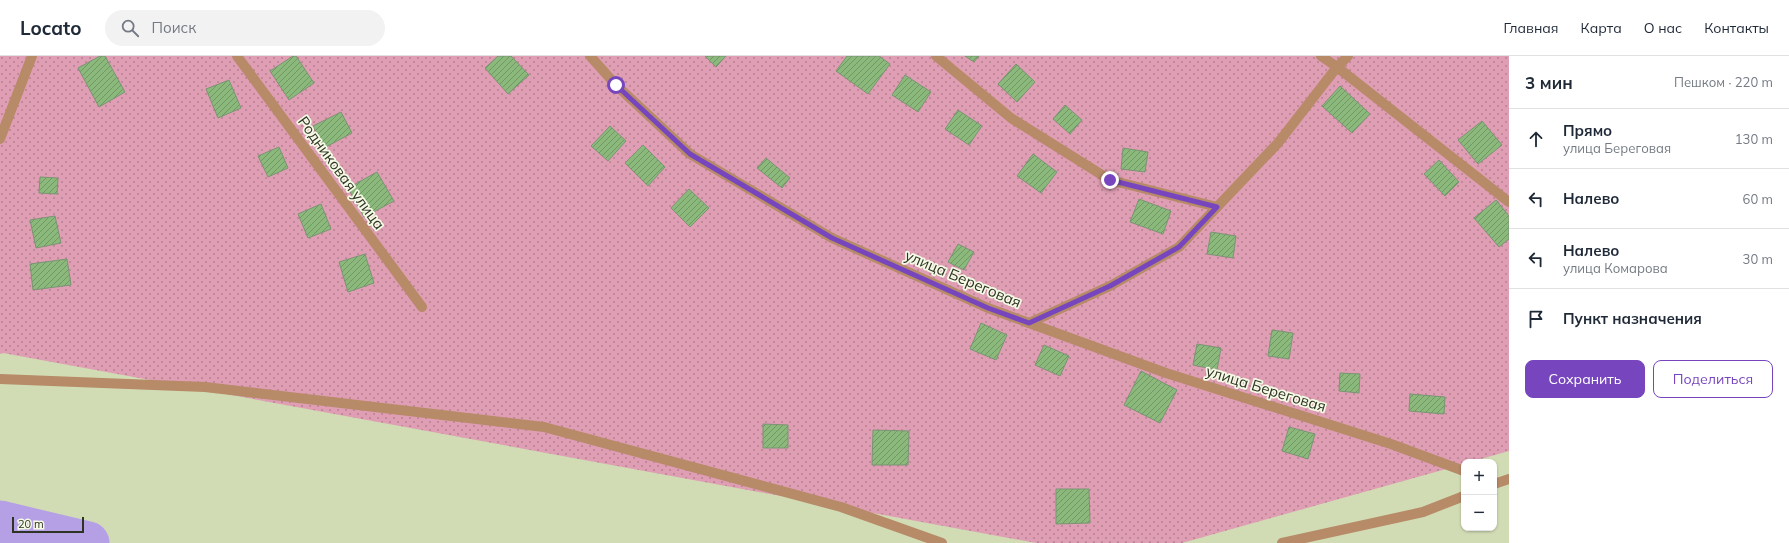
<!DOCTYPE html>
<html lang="ru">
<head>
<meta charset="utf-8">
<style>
  body { margin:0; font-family:Mulish,sans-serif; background:#f2f2f3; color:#1f2937 }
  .controls { position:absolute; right:12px; bottom:12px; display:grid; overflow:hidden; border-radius:8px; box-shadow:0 1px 3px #0004 }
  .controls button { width:36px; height:36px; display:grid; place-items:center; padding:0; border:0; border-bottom:1px solid #e0e1e3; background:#fff; color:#1f2937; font:20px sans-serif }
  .scale { position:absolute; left:12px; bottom:10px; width:72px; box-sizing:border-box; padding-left:4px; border:2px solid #2f3323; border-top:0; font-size:11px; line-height:14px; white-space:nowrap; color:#2f3323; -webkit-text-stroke:3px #f5fae6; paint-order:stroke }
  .stop { position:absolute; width:12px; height:12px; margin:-9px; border:3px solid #7746be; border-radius:50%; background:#fff }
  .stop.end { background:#7746be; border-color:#fff; box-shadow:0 1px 4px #0008 }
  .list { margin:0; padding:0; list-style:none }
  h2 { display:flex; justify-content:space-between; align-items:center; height:52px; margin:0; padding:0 16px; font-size:17px }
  h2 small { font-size:13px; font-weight:400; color:#747a83 }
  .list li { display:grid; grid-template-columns:26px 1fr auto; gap:12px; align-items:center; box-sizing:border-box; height:60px; padding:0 16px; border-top:1px solid #e0e1e3 }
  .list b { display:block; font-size:15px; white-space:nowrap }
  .list p { margin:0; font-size:13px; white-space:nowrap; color:#747a83 }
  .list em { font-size:13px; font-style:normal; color:#747a83 }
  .actions { display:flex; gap:8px; padding:12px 16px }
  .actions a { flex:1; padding:9px 0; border:1px solid #7746be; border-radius:8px; text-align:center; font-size:14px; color:#7746be }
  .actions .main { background:#7746be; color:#fff }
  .icon { flex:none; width:22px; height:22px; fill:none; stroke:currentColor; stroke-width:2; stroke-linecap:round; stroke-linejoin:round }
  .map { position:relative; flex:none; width:1509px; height:487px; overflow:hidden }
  header { display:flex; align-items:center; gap:24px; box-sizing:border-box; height:56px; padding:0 20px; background:#fff; border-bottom:1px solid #e0e1e3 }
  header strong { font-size:19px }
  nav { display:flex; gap:22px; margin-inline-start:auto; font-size:14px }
  .search { width:280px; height:36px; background:#f2f2f3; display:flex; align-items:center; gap:10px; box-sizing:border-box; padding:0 14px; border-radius:22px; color:#747a83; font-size:15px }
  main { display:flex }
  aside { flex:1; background:#fff }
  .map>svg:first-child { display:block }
</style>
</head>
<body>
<header>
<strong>Locato</strong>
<div class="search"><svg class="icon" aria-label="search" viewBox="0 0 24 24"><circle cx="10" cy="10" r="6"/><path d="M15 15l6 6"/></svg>Поиск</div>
<nav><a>Главная</a><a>Карта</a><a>О нас</a><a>Контакты</a></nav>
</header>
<main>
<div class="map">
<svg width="1509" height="487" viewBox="0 0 1509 487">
  <defs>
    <pattern id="garden-dots" width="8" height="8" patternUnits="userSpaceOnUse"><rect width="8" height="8" fill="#df9eb3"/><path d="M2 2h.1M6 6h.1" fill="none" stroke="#b58191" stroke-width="1.8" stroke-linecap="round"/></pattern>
    <pattern id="building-hatch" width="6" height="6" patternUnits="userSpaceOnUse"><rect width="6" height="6" fill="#8ab97b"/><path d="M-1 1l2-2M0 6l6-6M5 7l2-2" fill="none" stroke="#719764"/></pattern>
  </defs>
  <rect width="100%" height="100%" fill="#d2dcb4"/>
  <path fill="url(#garden-dots)" d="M0 0H1509V395L1470 406H1464V408L1182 487H1036L3 297 0 298Z"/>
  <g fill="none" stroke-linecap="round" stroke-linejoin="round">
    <path stroke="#b5a0e5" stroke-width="43" d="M0 466 88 487"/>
  </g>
  <g fill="url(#building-hatch)" stroke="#7b9474">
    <path d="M100 0H105L125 36 99 51 78 12Z"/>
    <path d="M293 0H296L314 27 289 44 270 15Z"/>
    <path d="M498 0H511L529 19 508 38 485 12Z"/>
    <path d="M705 0H726L716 11Z"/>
    <path d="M847 0H879L890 8 868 38 836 15Z"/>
    <path d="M965 0H979L974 6Z"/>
    <path d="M1016 8 1035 26 1017 46 998 28Z"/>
    <path d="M905 19 931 36 918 56 892 39Z"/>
    <path d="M229 24 241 52 218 62 206 33Z"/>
    <path d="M1340 30 1370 58 1352 77 1322 50Z"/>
    <path d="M1065 49 1082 64 1070 78 1053 63Z"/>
    <path d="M958 54 982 70 969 89 945 73Z"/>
    <path d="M341 56 352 77 324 92 313 70Z"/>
    <path d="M1482 65 1502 89 1478 108 1458 84Z"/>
    <path d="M610 70 626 85 608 105 591 90Z"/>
    <path d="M643 89 665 111 648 130 625 107Z"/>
    <path d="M279 91 288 112 268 121 258 100Z"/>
    <path d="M1123 92 1148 96 1145 116 1121 113Z"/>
    <path d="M1033 98 1057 116 1041 137 1017 120Z"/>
    <path d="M766 102 790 122 782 132 757 112Z"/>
    <path d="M1439 104 1459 126 1445 140 1424 118Z"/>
    <path d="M377 116 394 145 364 161 348 132Z"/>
    <path d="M40 121 58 122 57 138 39 137Z"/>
    <path d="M689 133 709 152 690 171 671 152Z"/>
    <path d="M1139 143 1171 155 1163 178 1130 166Z"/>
    <path d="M1496 144 1509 160V183L1499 191 1474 162Z"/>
    <path d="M321 148 331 173 308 182 298 158Z"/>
    <path d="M55 160 61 187 36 192 30 164Z"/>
    <path d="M1211 176 1236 180 1233 202 1207 198Z"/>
    <path d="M958 188 974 196 964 214 948 206Z"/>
    <path d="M365 198 374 227 348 236 339 206Z"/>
    <path d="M67 203 71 229 33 234 30 208Z"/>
    <path d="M981 267 1007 279 996 304 970 293Z"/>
    <path d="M1272 274 1293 277 1289 303 1268 300Z"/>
    <path d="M1197 288 1221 292 1217 314 1193 309Z"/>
    <path d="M1044 289 1069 300 1060 320 1035 309Z"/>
    <path d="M1141 315 1177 334 1160 367 1124 349Z"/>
    <path d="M1340 317 1360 318 1359 337 1339 335Z"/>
    <path d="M1410 338 1445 341 1444 358 1409 355Z"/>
    <path d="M763 368 788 369V392H763Z"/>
    <path d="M1289 371 1315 378 1308 403 1282 395Z"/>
    <path d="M873 374 909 375 908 409H872Z"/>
    <path d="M1056 433H1089L1090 467 1056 468Z"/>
  </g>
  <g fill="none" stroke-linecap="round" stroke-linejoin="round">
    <g stroke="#b78a68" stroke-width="10">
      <path d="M237 0 422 251"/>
      <path d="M590 0 616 29 690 98 832 182 988 252 1029 267 1166 317 1391 388 1464 415"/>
      <path d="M936 0 1011 62 1110 124 1217 151"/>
      <path d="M1321 0 1337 11 1509 146"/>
      <path d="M0 83 32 0"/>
      <path d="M1029 267 1110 230 1179 191 1278 87 1337 11 1348 0"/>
      <path d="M0 323 205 331 544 371 841 451 942 487"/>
      <path d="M1494 428 1509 423"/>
      <path d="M1282 487 1423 456 1464 440"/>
    </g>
  </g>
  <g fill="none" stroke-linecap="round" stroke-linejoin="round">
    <path stroke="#7746be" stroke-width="5" d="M616 29 690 98 832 182 988 252 1029 267 1110 230 1179 191 1217 151 1110 124"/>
  </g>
  <g text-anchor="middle" stroke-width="3.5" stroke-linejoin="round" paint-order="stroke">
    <g font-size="15" fill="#2f3323" stroke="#f5fae6">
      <text transform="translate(341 117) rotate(54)" y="5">Родниковая улица</text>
      <text transform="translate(963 223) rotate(23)" y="5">улица Береговая</text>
      <text transform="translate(1266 333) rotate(17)" y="5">улица Береговая</text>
    </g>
  </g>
</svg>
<div class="controls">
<button>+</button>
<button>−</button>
</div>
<div class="scale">20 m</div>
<div class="stop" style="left:616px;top:29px"></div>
<div class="stop end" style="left:1110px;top:124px"></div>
</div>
<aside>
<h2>3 мин<small>Пешком · 220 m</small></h2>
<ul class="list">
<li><svg class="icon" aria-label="ahead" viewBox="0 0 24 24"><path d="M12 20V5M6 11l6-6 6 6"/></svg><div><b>Прямо</b><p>улица Береговая</p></div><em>130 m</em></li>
<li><svg class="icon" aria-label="left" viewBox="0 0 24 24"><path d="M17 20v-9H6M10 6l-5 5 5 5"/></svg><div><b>Налево</b></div><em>60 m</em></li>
<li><svg class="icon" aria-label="left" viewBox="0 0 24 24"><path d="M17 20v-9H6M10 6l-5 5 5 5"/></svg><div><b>Налево</b><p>улица Комарова</p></div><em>30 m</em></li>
<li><svg class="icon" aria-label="arrive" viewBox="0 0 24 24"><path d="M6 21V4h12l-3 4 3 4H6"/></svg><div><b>Пункт назначения</b></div></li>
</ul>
<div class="actions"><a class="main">Сохранить</a><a>Поделиться</a></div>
</aside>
</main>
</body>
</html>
